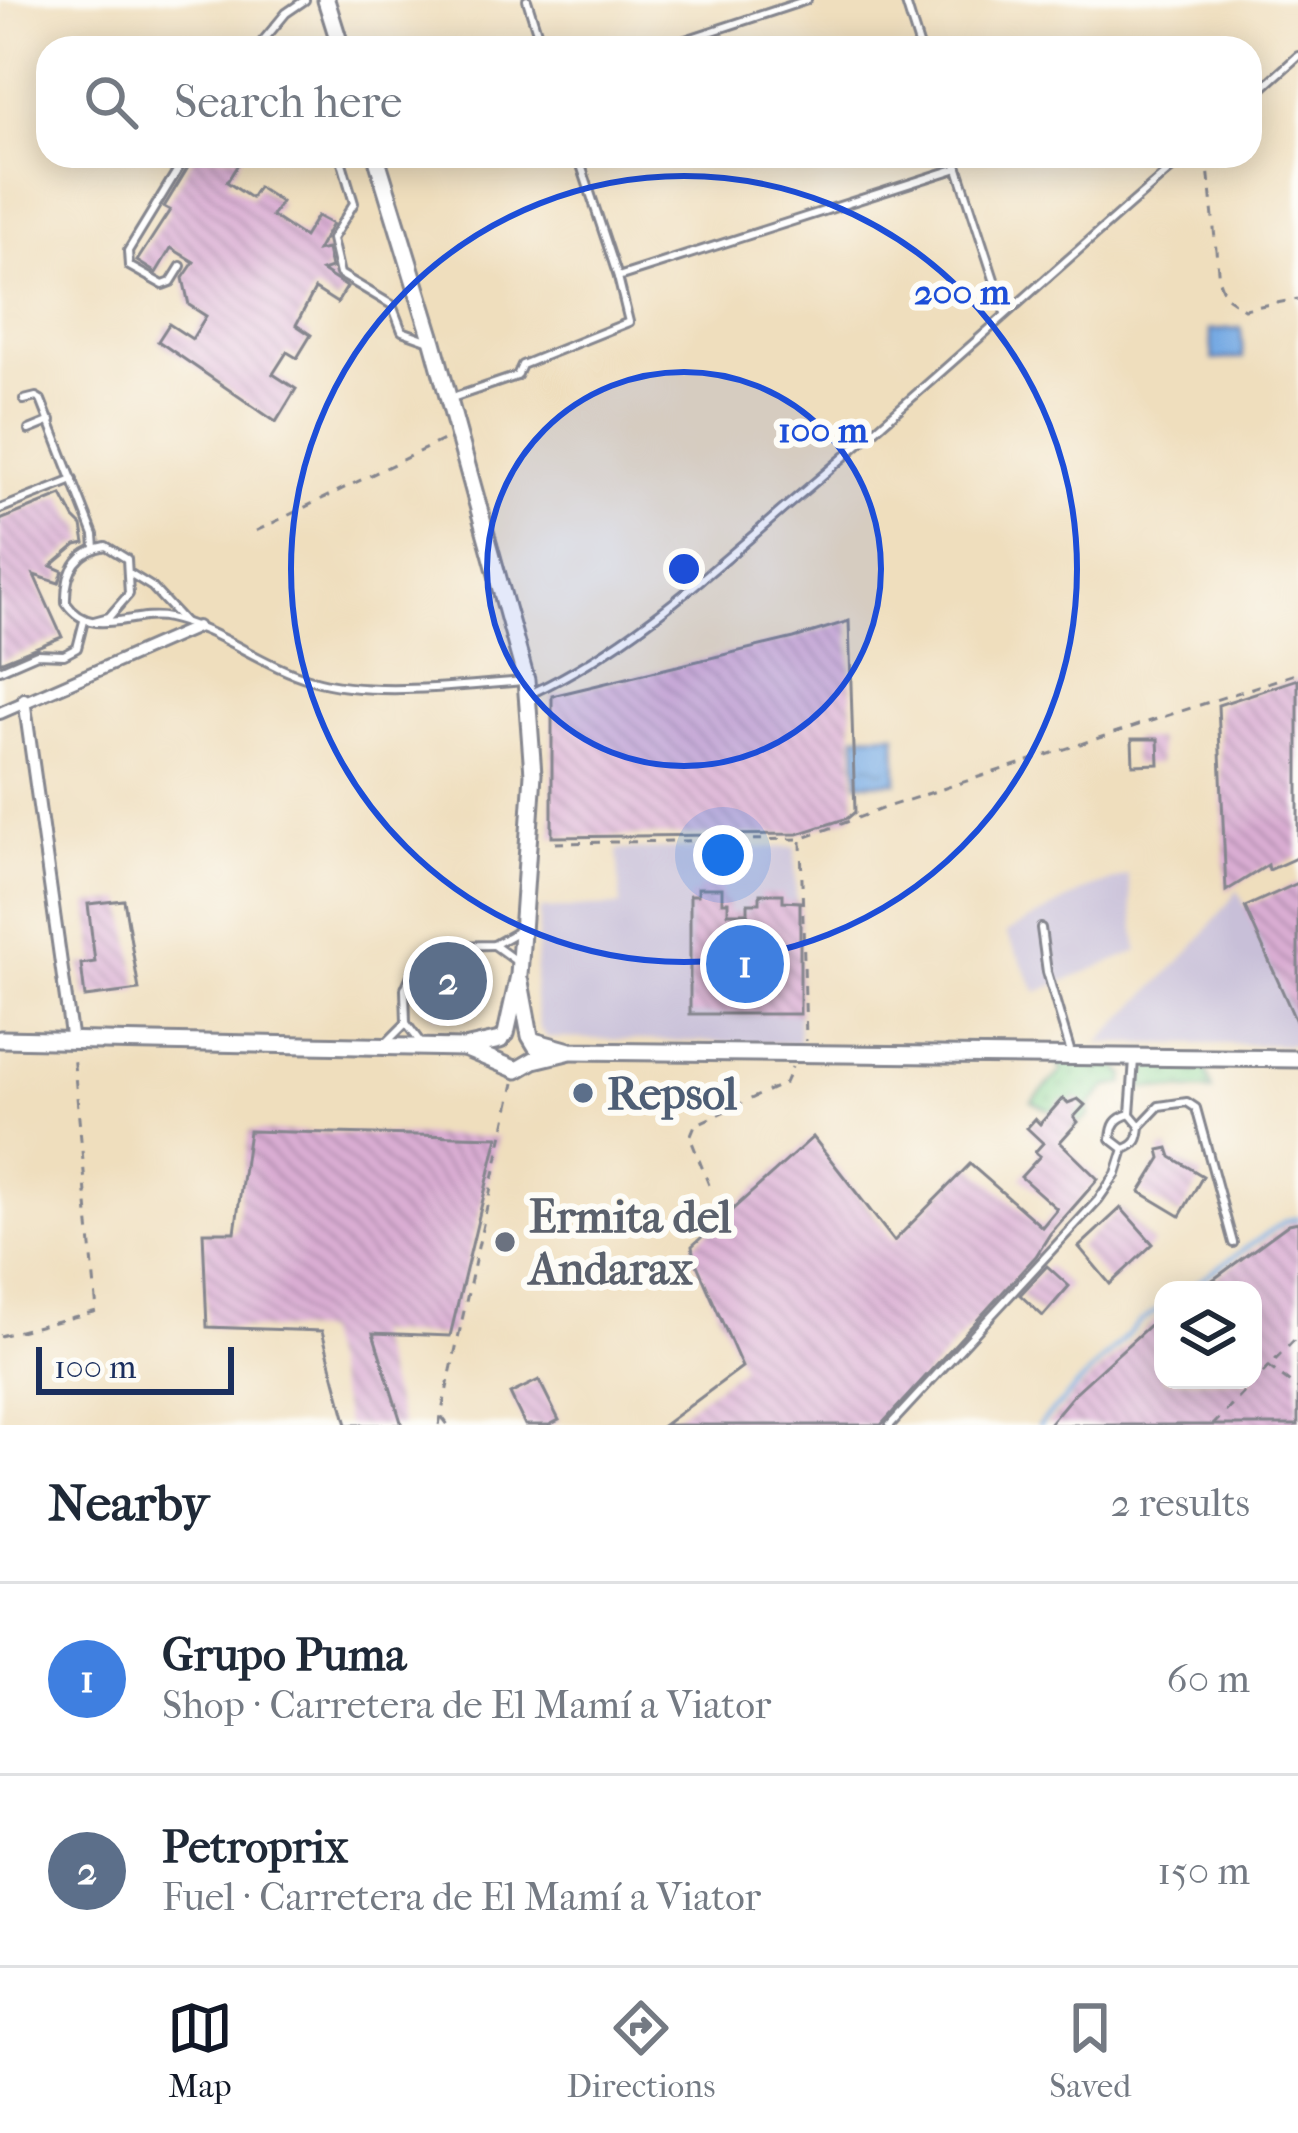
<!DOCTYPE html>
<html lang="en">
<head>
<meta charset="utf-8">
<style>
  body { margin:0; font-family:"IM FELL French Canon",serif; background:#f2f2f3; color:#1f2937 }
  .controls { position:absolute; right:36px; bottom:36px; display:grid; overflow:hidden; border-radius:24px; box-shadow:0 6px 30px #0003 }
  .controls button { width:108px; height:108px; display:grid; place-items:center; padding:0; border:0; border-bottom:3px solid #e0e1e3; background:#fff; color:#1f2937; font:60px sans-serif }
  .scale { position:absolute; left:36px; bottom:30px; width:198px; box-sizing:border-box; padding-left:12px; border:6px solid #1b2f5e; border-top:0; font-size:33px; line-height:42px; white-space:nowrap; color:#1b2f5e; -webkit-text-stroke:9px #fdfcf7; paint-order:stroke }
  .you { position:absolute; left:723px; top:855px; width:42px; height:42px; margin:-30px; border:9px solid #fff; border-radius:50%; background:#1a73e8; box-shadow:0 0 0 18px #1a73e833 }
  .badge { display:grid; place-items:center; width:78px; height:78px; border-radius:50%; background:#111827; color:#fff; font-size:39px; font-weight:700 }
  .pin { position:absolute; translate:-50% -50%; border:6px solid #fff; box-shadow:0 3px 12px #0006 }
  .list { margin:0; padding:0; list-style:none }
  h2 { display:flex; justify-content:space-between; align-items:center; height:156px; margin:0; padding:0 48px; font-size:51px }
  h2 small { font-size:39px; font-weight:400; color:#747a83 }
  .list li { display:grid; grid-template-columns:78px 1fr auto; gap:36px; align-items:center; box-sizing:border-box; height:192px; padding:0 48px; border-top:3px solid #e0e1e3 }
  .list b { display:block; font-size:45px; white-space:nowrap }
  .list p { margin:0; font-size:39px; white-space:nowrap; color:#747a83 }
  .list em { font-size:39px; font-style:normal; color:#747a83 }
  .icon { flex:none; width:66px; height:66px; fill:none; stroke:currentColor; stroke-width:2; stroke-linecap:round; stroke-linejoin:round }
  .map { position:relative; flex:none; width:1298px; height:1425px; overflow:hidden }
  .search { position:absolute; background:#fff; box-shadow:0 6px 30px #0003; left:36px; right:36px; top:36px; height:132px; display:flex; align-items:center; gap:30px; box-sizing:border-box; padding:0 42px; border-radius:36px; color:#747a83; font-size:45px }
  .sheet { height:540px; background:#fff }
  nav { display:flex; justify-content:space-around; align-items:center; box-sizing:border-box; height:168px; border-top:3px solid #e0e1e3; background:#fff; font-size:33px; color:#747a83 }
  nav a { display:grid; justify-items:center; gap:6px }
  nav .on { color:#111827 }
  .map>svg:first-child { display:block }
</style>
</head>
<body>
<div class="map">
<svg width="1298" height="1425" viewBox="0 0 1298 1425">
  <defs>
    <pattern id="garden-dots" width="8" height="8" patternUnits="userSpaceOnUse" patternTransform="scale(3)"><rect width="8" height="8" fill="#88d492"/><path d="M2 2h.1M6 6h.1" fill="none" stroke="#75b680" stroke-width="1.8" stroke-linecap="round"/></pattern>
    <pattern id="water-ripples" width="26" height="14" patternUnits="userSpaceOnUse" patternTransform="scale(3)"><rect width="26" height="14" fill="#77aae3"/><path d="M2 4q2-2 4 0t4 0M15 11q2-2 4 0t4 0" fill="none" stroke="#618bbb"/></pattern>
    <pattern id="building-back-hatch" width="6" height="6" patternUnits="userSpaceOnUse" patternTransform="scale(3)"><rect width="6" height="6" fill="#daadd3"/><path d="M-1 5l2 2M0 0l6 6M5-1l2 2" fill="none" stroke="#b08dae"/></pattern>
  </defs>
  <rect width="100%" height="100%" fill="#fdfcf7"/>
  <filter id="ink" filterUnits="userSpaceOnUse"><feTurbulence type="fractalNoise" baseFrequency=".00833" numOctaves="2"/><feDisplacementMap in="SourceGraphic" scale="24" xChannelSelector="R" yChannelSelector="G"/><feConvolveMatrix kernelMatrix="1 2 1 2 8 2 1 2 1" color-interpolation-filters="sRGB"/></filter>
  <filter id="wash" filterUnits="userSpaceOnUse"><feTurbulence type="fractalNoise" baseFrequency=".004" numOctaves="4" result="noise"/><feDisplacementMap in="SourceGraphic" scale="48" xChannelSelector="R" yChannelSelector="G"/><feGaussianBlur stdDeviation="2.7" result="paint"/><feColorMatrix in="noise" values="0 0 0 0 0 0 0 0 0 0 0 0 0 0 0 0 0 1.4 0 .05"/><feComposite in="paint" operator="in"/></filter>
  <g filter="url(#wash)">
    <rect width="100%" height="100%" fill="#efdebd"/>
    <path fill="#e7d2ef" d="M464 951 483 977 477 994 437 1017 413 984 419 970 447 952Z"/>
    <g fill="#c8bfd8">
      <path d="M795 847 799 1044 548 1038 539 1028 534 991 540 909 621 906 617 850Z"/>
      <path d="M1128 875 1138 951 1037 992 1006 933 1086 890Z"/>
      <path d="M1238 890 1298 1026V1045L1098 1043 1193 948Z"/>
    </g>
    <g fill="url(#garden-dots)" stroke="#528278" stroke-width="3">
      <path d="M1057 1064 1115 1065 1125 1074 1124 1084 1107 1087 1089 1105V1116L1071 1130 1051 1111 1032 1101 1062 1071Z"/>
      <path d="M1150 1066H1205L1212 1091 1143 1088V1075Z"/>
    </g>
    <g fill="url(#water-ripples)" stroke="#496ca0" stroke-width="3">
      <path d="M1241 328 1243 358 1213 360 1210 330Z"/>
      <path d="M896 734 897 782 858 783 856 735Z"/>
    </g>
    <g fill="none" stroke-linecap="round" stroke-linejoin="round">
      <g stroke="#77aae3" stroke-width="4.5">
        <path d="M1186 1290 1285 1221 1298 1218"/>
        <path d="M1039 1425 1140 1322 1163 1306"/>
      </g>
    </g>
    <g id="blocks">
      <g fill="url(#building-back-hatch)">
        <path d="M195 156H243L227 182 251 198 258 187 281 202 272 216 304 237 317 216 332 224 317 251 327 249 331 268 322 271 347 287 337 303 315 289 296 325 311 335 297 358 287 352 273 374 296 389 276 422 158 341 169 324 192 339 206 316 189 305 183 278 194 262 171 248 156 273 137 261 170 210 164 207Z"/>
        <path d="M62 495 74 518 82 526 85 543 76 545 51 566 63 571 59 583 34 575 62 637 0 662V520Z"/>
        <path d="M849 621 855 812 848 818 798 834 552 837V696L794 638Z"/>
        <path d="M1298 679V857L1269 870 1268 865 1226 891 1218 705Z"/>
        <path d="M1132 739H1158L1159 764 1133 765Z"/>
        <path d="M1298 883V1026L1245 907Z"/>
        <path d="M698 888H722V902H728V913H748V903H760V894H783V901L800 902V1014H690V895H698Z"/>
        <path d="M124 900 139 990 85 997 81 964 95 962 88 904Z"/>
        <path d="M1063 1098 1068 1103 1078 1099 1085 1105 1074 1117 1078 1122 1060 1142 1098 1179 1050 1234 1036 1256 881 1425H664L742 1367 694 1258 692 1246 813 1137 894 1241 970 1164 1042 1227 1057 1209 1021 1177 1040 1156 1035 1152 1043 1143 1027 1128 1035 1119 1040 1124Z"/>
        <path d="M249 1131 498 1137 450 1336 373 1333 402 1425H347L322 1331 207 1327 203 1232H235Z"/>
        <path d="M1168 1148 1171 1157 1203 1176 1180 1216 1140 1192 1161 1158 1159 1150Z"/>
        <path d="M1121 1208 1153 1244 1110 1284 1079 1247Z"/>
        <path d="M1298 1222V1425H1048L1075 1393 1163 1313V1380H1253V1290H1199L1289 1224Z"/>
        <path d="M1047 1266 1069 1286 1043 1316 1020 1295Z"/>
        <path d="M539 1380 559 1420 549 1425H525L510 1394Z"/>
      </g>
    </g>
  </g>
  <g filter="url(#ink)">
    <use href="#blocks" fill-opacity="0" stroke="#85868e" stroke-width="3"/>
    <g fill="none" stroke-linecap="round" stroke-linejoin="round">
      <g stroke="#85868e" stroke-width="12">
        <g id="lane">
          <path d="M527 0 542 48"/>
          <path d="M905 0 920 48"/>
          <path d="M257 48 286 13 305 0"/>
          <path d="M661 48 807 0"/>
          <path d="M1250 99 1298 56"/>
          <path d="M340 156 354 203 332 239 340 274 392 305 402 331 427 340"/>
          <path d="M954 156 1005 313"/>
          <path d="M181 266 171 282 163 285 129 266 128 251 186 156"/>
          <path d="M618 277 958 168"/>
          <path d="M452 398 517 376 522 365 629 322 618 277 578 156"/>
          <path d="M24 400 36 397 41 400 94 535 95 548"/>
          <path d="M29 430 51 421"/>
          <path d="M0 509 73 480"/>
          <path d="M131 574 152 587 185 623"/>
          <path d="M94 621 109 617 129 594 127 559 106 546C75 551 65 574 66 603 92 641 133 610 168 618 219 629 262 666 312 680 368 697 463 686 523 681"/>
          <path d="M0 670 37 654 64 655 77 648 84 621"/>
          <path d="M532 693C630 647 707 575 788 505 923 391 1052 271 1186 156"/>
          <path d="M1041 928 1047 972 1071 1053"/>
          <path d="M494 945 516 961"/>
          <path d="M420 962 441 992 450 996 464 986 466 978 445 946"/>
          <path d="M433 981 457 965"/>
          <path d="M387 1042 406 1023"/>
          <path d="M423 1046 406 1023 405 989 415 966 445 946 494 945 519 931"/>
          <path d="M1130 1114C1115 1118 1112 1125 1111 1139L1124 1149C1137 1145 1139 1139 1140 1126L1130 1114 1134 1060"/>
          <path d="M1140 1126 1159 1106 1187 1102 1196 1108 1233 1243"/>
          <path d="M890 1425 1098 1200 1116 1174 1124 1149"/>
        </g>
      </g>
      <g stroke="#85868e" stroke-width="16">
        <g id="street">
          <path d="M24 699 72 1042"/>
          <path d="M0 713 197 627"/>
        </g>
      </g>
      <g stroke="#85868e" stroke-width="21">
        <g id="secondary">
          <path d="M326 0 341 48"/>
          <path d="M376 156 433 342 526 680 533 774 519 975 506 1034"/>
          <path d="M520 982 530 1036 536 1046"/>
          <path d="M0 1039 464 1048 500 1040"/>
          <path d="M534 1041 570 1051 1298 1059"/>
          <path d="M464 1048 517 1070 534 1060 567 1052"/>
        </g>
      </g>
      <g stroke="#85868e" stroke-width="3" stroke-dasharray="9 9" stroke-linecap="butt">
        <path d="M1207 156 1219 281 1225 296 1244 309 1298 299"/>
        <path d="M256 531 445 439"/>
        <path d="M801 841 806 1041"/>
        <path d="M555 843 801 839 887 807 1298 673"/>
        <path d="M709 1185 690 1137 695 1125 785 1083 792 1067"/>
        <path d="M0 1336 97 1311 73 1054"/>
        <path d="M1268 1366 1298 1389"/>
        <path d="M442 1417 448 1425"/>
        <path d="M439 1425 514 1083"/>
        <path d="M1213 1425 1298 1336"/>
      </g>
      <use href="#lane" stroke="#fff" stroke-width="6"/>
      <use href="#street" stroke="#fff" stroke-width="10"/>
      <use href="#secondary" stroke="#fff" stroke-width="15"/>
    </g>
  </g>
  <circle cx="684" cy="569" r="197" fill="#1d4ed8" fill-opacity=".12"/>
  <g fill="none" stroke="#1d4ed8" stroke-width="6">
    <circle cx="684" cy="569" r="197"/>
    <circle cx="684" cy="569" r="393"/>
  </g>
  <circle fill="#5c6f8a" stroke="#fdfcf7" stroke-width="4.5" cx="583" cy="1093" r="12"/>
  <circle fill="#6b7280" stroke="#fdfcf7" stroke-width="4.5" cx="505" cy="1242" r="12"/>
  <g text-anchor="middle" stroke-width="12" stroke-linejoin="round" paint-order="stroke">
    <g font-size="45" font-weight="bold" fill="#4e5e75" stroke="#fdfcf7" text-anchor="start">
      <text x="607" y="1109">Repsol</text>
    </g>
    <g font-size="45" font-weight="bold" fill="#5b616d" stroke="#fdfcf7" text-anchor="start">
      <text x="529" y="1232">Ermita del<tspan x="529" dy="52">Andarax</tspan></text>
    </g>
  </g>
  <circle cx="684" cy="569" r="18" fill="#1d4ed8" stroke="#fdfcf7" stroke-width="6"/>
  <g font-size="36" text-anchor="middle" font-weight="bold" fill="#1d4ed8" stroke="#fdfcf7" stroke-width="12" stroke-linejoin="round" paint-order="stroke">
    <text x="962" y="304">200 m</text>
    <text x="823" y="442">100 m</text>
  </g>
</svg>
<div class="controls">
<button><svg class="icon" aria-label="layers" viewBox="0 0 24 24"><path d="M12 4l9 5-9 5-9-5zM3 14l9 5 9-5"/></svg></button>
</div>
<div class="scale">100 m</div>
<div class="you"></div>
<div class="pin badge" style="left:745px;top:964px;background:#3f7fe0">1</div>
<div class="pin badge" style="left:448px;top:981px;background:#5c6f8a">2</div>
<div class="search"><svg class="icon" aria-label="search" viewBox="0 0 24 24"><circle cx="10" cy="10" r="6"/><path d="M15 15l6 6"/></svg>Search here</div>
</div>
<section class="sheet">
<h2>Nearby<small>2 results</small></h2>
<ul class="list">
<li><span class="badge" style="background:#3f7fe0">1</span><div><b>Grupo Puma</b><p>Shop · Carretera de El Mamí a Viator</p></div><em>60 m</em></li>
<li><span class="badge" style="background:#5c6f8a">2</span><div><b>Petroprix</b><p>Fuel · Carretera de El Mamí a Viator</p></div><em>150 m</em></li>
</ul>
</section>
<nav>
<a class="on"><svg class="icon" aria-label="map" viewBox="0 0 24 24"><path d="M3 6l6-2 6 2 6-2v14l-6 2-6-2-6 2zM9 4v14M15 6v14"/></svg>Map</a>
<a><svg class="icon" aria-label="directions" viewBox="0 0 24 24"><path d="M12 3l9 9-9 9-9-9zM9 14v-3h6M13 9l2 2-2 2"/></svg>Directions</a>
<a><svg class="icon" aria-label="saved" viewBox="0 0 24 24"><path d="M7 4h10v16l-5-4-5 4z"/></svg>Saved</a>
</nav>
</body>
</html>
